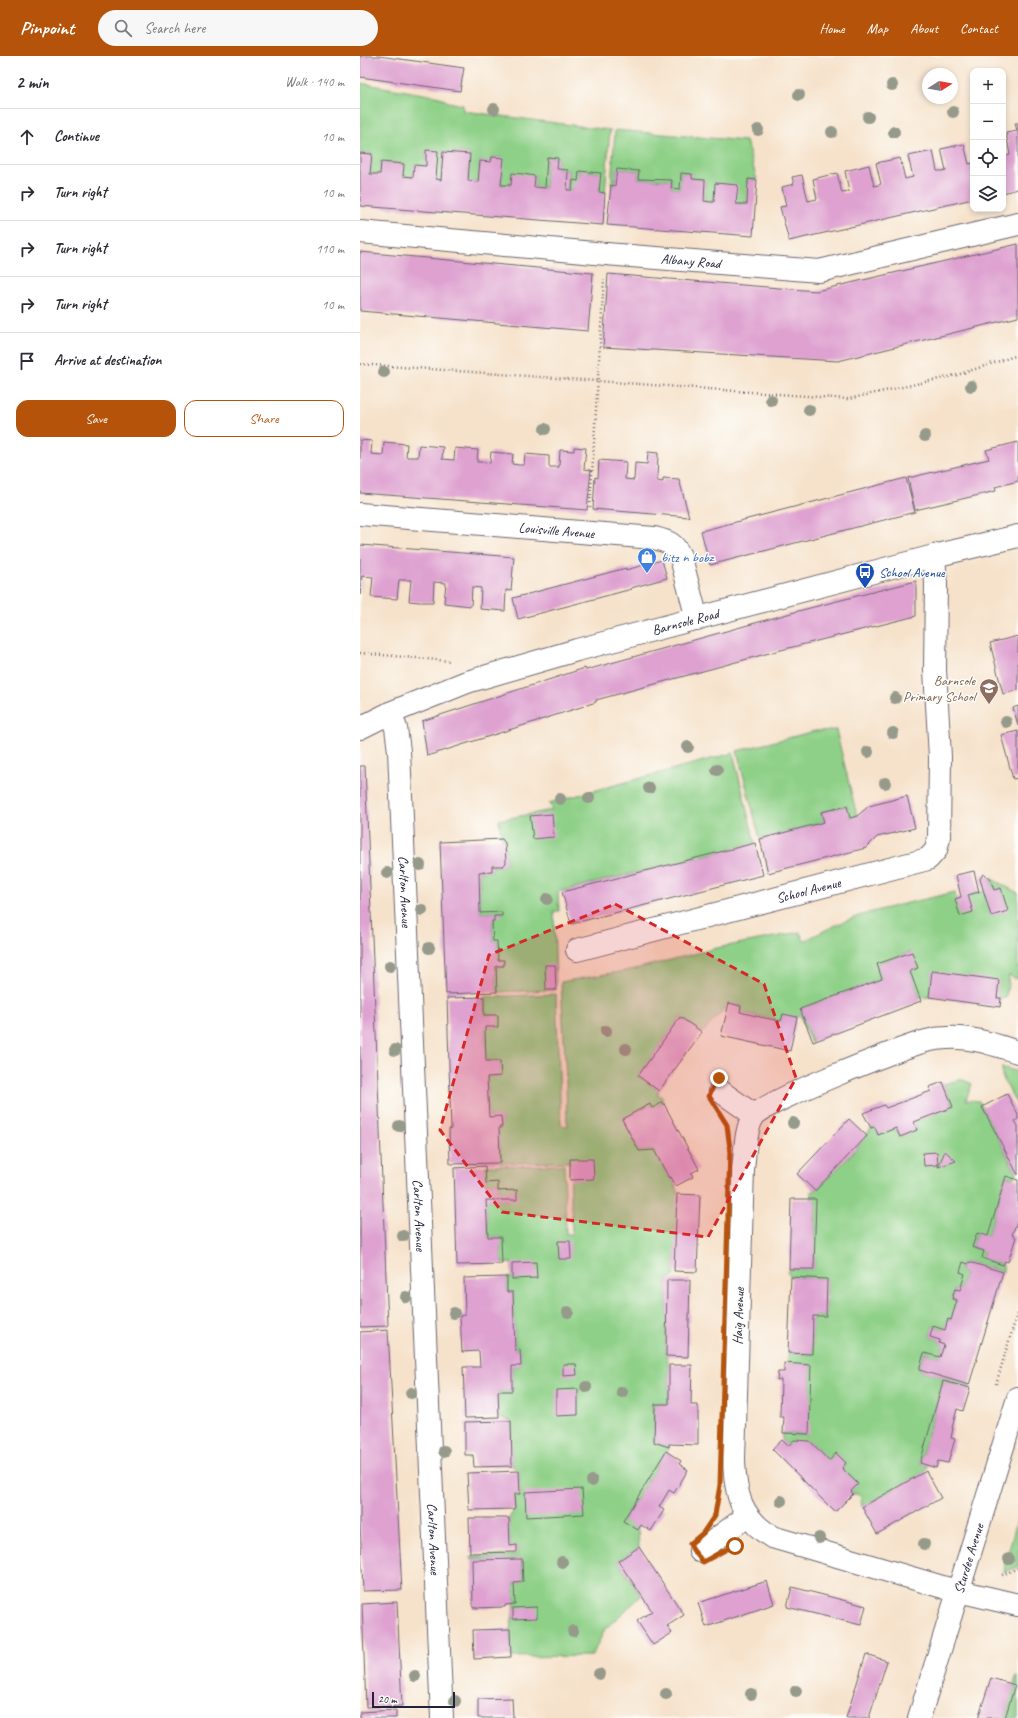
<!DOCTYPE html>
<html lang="en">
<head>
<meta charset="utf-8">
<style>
  body { margin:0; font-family:Caveat,sans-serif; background:#f7f7f7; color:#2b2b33 }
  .controls { position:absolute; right:12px; top:12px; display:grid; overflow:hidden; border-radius:8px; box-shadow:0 2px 6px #0003 }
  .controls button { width:36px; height:36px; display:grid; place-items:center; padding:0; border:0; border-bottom:1px solid #e1e1e2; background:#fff; color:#2b2b33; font:20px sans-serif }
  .compass { position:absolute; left:562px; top:12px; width:36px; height:36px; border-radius:50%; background:#fff; box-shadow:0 2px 6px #0003; rotate:79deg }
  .scale { position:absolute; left:12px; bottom:10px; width:83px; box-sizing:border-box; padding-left:4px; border:2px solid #22223b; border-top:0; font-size:11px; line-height:14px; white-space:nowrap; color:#22223b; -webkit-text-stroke:3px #fdfcf7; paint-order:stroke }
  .stop { position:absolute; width:12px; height:12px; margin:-9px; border:3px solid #b45309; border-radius:50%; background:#fff }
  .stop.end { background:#b45309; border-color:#fff; box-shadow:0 1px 4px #0008 }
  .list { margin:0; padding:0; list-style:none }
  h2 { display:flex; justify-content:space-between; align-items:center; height:52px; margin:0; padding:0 16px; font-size:17px }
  h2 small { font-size:13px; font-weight:400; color:#7c7c81 }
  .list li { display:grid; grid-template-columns:26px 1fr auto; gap:12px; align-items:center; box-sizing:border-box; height:56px; padding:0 16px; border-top:1px solid #e1e1e2 }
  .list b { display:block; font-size:15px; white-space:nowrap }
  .list em { font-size:13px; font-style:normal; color:#7c7c81 }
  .actions { display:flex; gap:8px; padding:12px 16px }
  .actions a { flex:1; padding:9px 0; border:1px solid #b45309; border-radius:12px; text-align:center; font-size:14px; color:#b45309 }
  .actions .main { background:#b45309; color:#fff }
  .icon { flex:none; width:22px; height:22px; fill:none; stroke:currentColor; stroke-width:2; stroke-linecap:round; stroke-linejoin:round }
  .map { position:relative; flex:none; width:658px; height:1662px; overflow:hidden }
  header { display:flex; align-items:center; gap:24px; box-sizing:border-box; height:56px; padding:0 20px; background:#b45309; color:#fff }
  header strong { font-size:19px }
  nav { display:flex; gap:22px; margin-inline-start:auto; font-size:14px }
  .search { width:280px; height:36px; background:#f7f7f7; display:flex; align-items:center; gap:10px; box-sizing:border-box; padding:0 14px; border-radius:22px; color:#7c7c81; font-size:15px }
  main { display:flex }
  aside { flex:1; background:#fff }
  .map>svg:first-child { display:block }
</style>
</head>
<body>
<header>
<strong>Pinpoint</strong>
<div class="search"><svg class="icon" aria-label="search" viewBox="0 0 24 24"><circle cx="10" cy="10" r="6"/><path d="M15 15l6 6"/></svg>Search here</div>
<nav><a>Home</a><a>Map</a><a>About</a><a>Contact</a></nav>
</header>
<main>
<aside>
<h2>2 min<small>Walk · 140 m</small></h2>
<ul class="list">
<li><svg class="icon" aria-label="ahead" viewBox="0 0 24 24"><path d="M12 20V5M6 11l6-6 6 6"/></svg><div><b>Continue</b></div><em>10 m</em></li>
<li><svg class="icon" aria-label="right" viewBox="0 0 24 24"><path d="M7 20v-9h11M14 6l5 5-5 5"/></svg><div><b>Turn right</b></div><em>10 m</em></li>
<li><svg class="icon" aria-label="right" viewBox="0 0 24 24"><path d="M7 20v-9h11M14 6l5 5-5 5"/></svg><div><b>Turn right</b></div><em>110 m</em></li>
<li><svg class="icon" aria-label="right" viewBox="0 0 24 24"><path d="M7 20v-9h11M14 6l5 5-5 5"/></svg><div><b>Turn right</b></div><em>10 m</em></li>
<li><svg class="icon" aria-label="arrive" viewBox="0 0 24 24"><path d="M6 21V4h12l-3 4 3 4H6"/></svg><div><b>Arrive at destination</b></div></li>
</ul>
<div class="actions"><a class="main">Save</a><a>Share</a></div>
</aside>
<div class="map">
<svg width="658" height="1662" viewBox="0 0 658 1662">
  <rect width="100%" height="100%" fill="#fdfcf7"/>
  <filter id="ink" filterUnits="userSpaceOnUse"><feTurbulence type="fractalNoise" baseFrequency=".025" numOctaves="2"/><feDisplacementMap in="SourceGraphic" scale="8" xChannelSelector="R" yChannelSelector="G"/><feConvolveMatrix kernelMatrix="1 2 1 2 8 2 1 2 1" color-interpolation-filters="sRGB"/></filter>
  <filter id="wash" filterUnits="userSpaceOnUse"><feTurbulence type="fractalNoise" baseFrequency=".012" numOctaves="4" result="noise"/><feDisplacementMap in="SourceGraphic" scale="16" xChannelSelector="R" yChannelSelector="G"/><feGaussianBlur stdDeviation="0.9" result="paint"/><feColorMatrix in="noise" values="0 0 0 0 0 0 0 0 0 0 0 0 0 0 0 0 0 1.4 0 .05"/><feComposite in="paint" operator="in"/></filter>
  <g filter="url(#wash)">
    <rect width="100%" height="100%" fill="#f6e2cb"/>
    <g fill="#8ed087" stroke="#587961">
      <path d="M0 27 80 41 88 46 103 49V55L250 74 245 137 239 136 240 117 219 115 218 125 212 134H207L208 114 197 113 198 102 187 101 185 132 174 131 175 120 152 118 151 129H141L143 102 132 101 131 106 120 105 118 126 108 125 110 98 83 96 81 124 76 123 66 95V110L54 109 53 121 43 120V108L21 106 20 118H10L12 98 0 97Z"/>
      <path d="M255 74 386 85 397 124 388 123 387 148 344 145 345 124 332 123V118L321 117 320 133 311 132 312 124 278 123 279 115 257 113 255 130 251 129Z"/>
      <path d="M476 674 497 760 490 762 487 750 461 756 464 766 400 783 377 695 455 675Z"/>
      <path d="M373 697 395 787 198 836 199 855H194L196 934 137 936 136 910H144V904H138L137 885H133L132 865H134V860H142V856L120 857 119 816 132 815V810H143L146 807 145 787 142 783 139 764 192 754 189 747Z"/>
      <path d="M630 822 658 837V922L656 923 649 919 646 942H637L572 916 569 941 560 942 550 915 558 912 551 896 517 908 522 923 441 953 453 986 451 987 440 960 437 961 423 959 421 965 380 956 381 950 369 947 349 970 342 976 320 961 278 1020 299 1035 297 1039 302 1040 303 1046 292 1052 290 1048 262 1063 279 1095 294 1094 309 1122 311 1121 318 1135 314 1220 307 1224 306 1300 309 1309V1348H294V1386L309 1391 263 1464 278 1474 279 1491 258 1505 281 1540 245 1573 232 1600 151 1601 150 1573 155 1548 154 1527 163 1526 162 1503 112 1504 111 1500 157 1499V1489L150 1490 149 1462 155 1453 154 1438H160L159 1415 152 1410 151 1365 139 1361 138 1335H152V1310H161L160 1294H155L153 1236H147V1221L152 1222V1207L142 1208 140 1181H128L126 1144H157L138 1135V1126L126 1127 125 1110 204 1109 206 1178H212L210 1106 140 1107 139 1071H142L141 1061H129L127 1021 141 1020 140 1005H126L125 971H138V959H124V941L196 938 201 1069 207 1070 206 1023 201 926 275 913 357 892 440 876 444 885C461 876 481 866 499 860 530 850 563 844 595 836L596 843 624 835 631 860 647 855 641 832 634 834Z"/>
      <path d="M642 1011 658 1016V1051L642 1020Z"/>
      <path d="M598 1024H603L612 1028 606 1044 619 1045 657 1118 653 1122 646 1120 628 1180 617 1177 612 1191 624 1195 622 1202 643 1209V1216L609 1206 608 1208 603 1206 600 1216 605 1218 600 1234 595 1233 592 1243 597 1244 591 1264 588 1263 585 1274 573 1270 570 1281 580 1284 579 1287 584 1289 580 1301 564 1297 559 1314 609 1329 610 1332 583 1325 560 1407 568 1409 566 1415 502 1451 500 1438H493L491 1435 498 1428 482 1412 486 1407 476 1397 469 1405 450 1385 428 1390 422 1384 423 1377 448 1378 451 1309 428 1308V1297L452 1298 453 1260H466L467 1223 431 1221 427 1216 429 1213H454L456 1144 451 1143V1136L455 1135C474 1115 498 1095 511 1072L515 1071 518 1079 536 1072 540 1081 557 1074 554 1066 593 1051 584 1028Z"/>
      <path d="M658 1461V1511L644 1516 645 1508Z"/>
      <path d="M658 1620V1662H645L656 1621Z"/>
    </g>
    <g id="blocks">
      <g fill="#dea1d0">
        <path d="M0 0H19L104 12 100 35 0 21Z"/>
        <path d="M655 67H658V133L643 137V101L650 99 646 77 657 75Z"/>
        <path d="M604 88 609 108 613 107V143L429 185 420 151 426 150 422 131 434 128 432 121 442 119 448 145 457 143 453 123 477 117 482 137 489 136 485 115 509 109 514 130 518 129 521 128 516 107 540 102 545 123 553 121 548 100 573 95 577 115H582L586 114 581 93Z"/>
        <path d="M66 94 78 95 76 123 81 124 83 96 110 98 108 125 118 126 120 105 131 106 132 101 144 102 141 129H151L152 117 163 118 175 120 174 131 185 132 187 101 198 102 197 113 208 114 207 134H212L213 124 218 125 219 115 241 117 239 136 245 137 243 169 0 150V97L12 98 10 118H20L21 106 44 108 43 120 53 121 54 109 66 110Z"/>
        <path d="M257 113 279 115 278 123 312 124 311 132 320 133 321 117 332 118V123L345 124 344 145 351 146H354L355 127 378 129 376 148H387L388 123 397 124 393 180 247 169 251 129 255 130Z"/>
        <path d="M658 188V261L478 305 243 291 248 218 456 235Z"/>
        <path d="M0 196 233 217 228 275 0 255Z"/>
        <path d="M0 384 12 385 11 398 23 399 24 386 47 388 46 401H58L59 389 83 391 82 403 94 404 95 392 118 394 117 406H124L130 407 131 396 153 398 152 408 159 409H164L165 398 189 400V411H199L200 394 214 395V391L226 392 224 413 231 414 227 454 0 437Z"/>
        <path d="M658 386V425L635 431 636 435 555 454 548 422 629 403 626 394Z"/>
        <path d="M288 396 298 397 297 425 303 426V422L319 423 329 461 233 453 235 421 238 422 239 404 266 406 265 423 274 424 275 407 287 408Z"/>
        <path d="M546 422 555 456 350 509 341 475Z"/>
        <path d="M0 489 154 501 151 535 146 534 145 555 120 553 121 532 112 531 111 550 84 547 86 527 74 526 73 546H59L49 545 51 524H39L37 543 11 541 13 521 2 520 0 539Z"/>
        <path d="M302 504 307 522 271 532 272 533 158 563 153 542 266 512V514Z"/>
        <path d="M556 525V560L413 596 236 644V646L218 652 67 700 62 665 225 612 226 614 442 554Z"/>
        <path d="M658 580V634L643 638 630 587Z"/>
        <path d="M658 650V669L653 652Z"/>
        <path d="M658 675V722L653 723 641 679Z"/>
        <path d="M0 710H5L28 1270 0 1271Z"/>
        <path d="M547 740 555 772 517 781 506 792 408 817 400 783 464 766 461 756 487 750 490 762 497 760 509 750Z"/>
        <path d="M192 758 194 781 173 783 170 760Z"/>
        <path d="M142 783 145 787 146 807 143 810H132V815L119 816 120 857 142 856V860H134V865H132L133 885H137L138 904H144V910H136L137 936 86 938 80 786Z"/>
        <path d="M395 787 403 819 211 868 202 836Z"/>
        <path d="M614 815 619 836 608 839 613 856 600 860 595 843 601 841 596 819Z"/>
        <path d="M623 818 630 822 634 834 641 832 648 855 631 860 620 823Z"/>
        <path d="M552 896 558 912 550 915 561 945 453 986 440 953 522 923 517 908Z"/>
        <path d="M185 909H195L196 934H186Z"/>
        <path d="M572 915 639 924 637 942H641L640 951 569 941Z"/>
        <path d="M124 941V959H138V971H125L126 1005H140L141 1020 127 1021 129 1061 141 1060 142 1071H139L140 1107 90 1108 89 1073H91L87 942Z"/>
        <path d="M369 947 381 950 380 956 400 961 421 965 423 958 437 961 430 995 361 980Z"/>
        <path d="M320 961 342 976 299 1035 278 1020Z"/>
        <path d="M583 1026 593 1051 554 1066 557 1074 540 1081 536 1072 518 1079 515 1071 511 1072 503 1057 524 1049 526 1052 571 1035 569 1031Z"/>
        <path d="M647 1038 658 1059V1063L655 1065 658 1070V1119L622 1051Z"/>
        <path d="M303 1046 339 1113 331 1117 333 1121 316 1130 311 1121 309 1122 294 1094 279 1095 262 1063 290 1048 292 1052Z"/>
        <path d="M489 1063 507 1080 455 1135 437 1118Z"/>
        <path d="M585 1095 596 1105 578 1111Z"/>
        <path d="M577 1096 578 1109 564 1110 563 1097Z"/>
        <path d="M210 1103H233L234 1123 210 1124Z"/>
        <path d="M125 1110 126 1127 138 1126V1135L157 1134V1144H126L128 1181H141L142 1208 97 1209 94 1112Z"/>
        <path d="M646 1120 658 1124V1163L652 1179 656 1181 648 1206 645 1205 643 1209 622 1202 624 1195 612 1191 617 1177 628 1180Z"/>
        <path d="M317 1138 340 1139 337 1216 314 1215Z"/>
        <path d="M431 1143H456L454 1213H429Z"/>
        <path d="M198 1185H210L211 1203H199Z"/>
        <path d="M176 1206 177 1222 152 1223V1207Z"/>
        <path d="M603 1206 608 1208 609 1206 643 1216 609 1329 559 1314 564 1297 580 1301 584 1289 579 1287 580 1284 570 1281 573 1270 585 1274 588 1263 591 1264 597 1244 592 1243 595 1233 600 1234 605 1218 600 1216Z"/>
        <path d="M147 1221V1236H153L155 1294 160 1293 161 1310H152V1335H138L139 1361 105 1362 103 1311H120L119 1295 102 1296 100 1260 105 1259 104 1222Z"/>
        <path d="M431 1221 467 1223 466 1260H453L452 1298 428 1297Z"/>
        <path d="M307 1224H330L328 1301 306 1300Z"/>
        <path d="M28 1274 42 1534 3 1535 0 1467V1276Z"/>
        <path d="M424 1307 451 1309 449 1378 423 1377 424 1361H420L421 1323 417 1324 418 1316H424Z"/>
        <path d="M203 1308H216L217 1319 203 1320Z"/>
        <path d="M309 1309H332L331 1349H338V1389L309 1388V1391L294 1386 295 1348H309Z"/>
        <path d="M583 1325 610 1332 603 1355 597 1353 592 1372H593L591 1382 595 1383 588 1407 578 1405 576 1412 560 1407Z"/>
        <path d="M218 1333V1359L196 1360V1334Z"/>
        <path d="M151 1365 152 1410 114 1411 113 1399H105V1366Z"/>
        <path d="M422 1384 428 1390 434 1384 450 1385 469 1405 476 1397 486 1407 482 1412 498 1428 491 1435 493 1438 475 1456 412 1393Z"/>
        <path d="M306 1395 321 1405 319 1408 328 1414 314 1437 309 1434 305 1441 299 1451 304 1454 291 1475 281 1469 278 1474 263 1465Z"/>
        <path d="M159 1415 160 1438H154L155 1453 109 1454 107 1417Z"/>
        <path d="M566 1415 581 1442 517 1478 502 1451Z"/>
        <path d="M222 1433 224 1458 166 1461 165 1436Z"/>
        <path d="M109 1462H149L150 1490 157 1489V1496L110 1497Z"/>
        <path d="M279 1491 324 1559 307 1570 312 1577 293 1589 277 1565 292 1555 258 1505Z"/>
        <path d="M162 1503 163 1526 154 1527 155 1548 145 1549V1551L113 1552 112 1504Z"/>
        <path d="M407 1525 414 1548 346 1571 338 1547Z"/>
        <path d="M432 1531 506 1550 501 1569 427 1551Z"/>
        <path d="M37 1546 42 1650 6 1651 2 1548Z"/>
        <path d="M177 1551V1562L153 1563V1552Z"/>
        <path d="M150 1573 151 1601 114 1603 113 1574Z"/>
        <path d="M506 1598 527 1605 509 1662H486Z"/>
        <path d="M631 1622 655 1629 645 1662H618Z"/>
        <path d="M152 1642 153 1662H118V1643Z"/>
        <path d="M36 1654V1662H0V1656Z"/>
      </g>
    </g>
  </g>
  <g filter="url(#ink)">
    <use href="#blocks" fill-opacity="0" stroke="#6c656d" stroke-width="1"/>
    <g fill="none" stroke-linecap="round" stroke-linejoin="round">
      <g stroke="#6c656d" stroke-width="24">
        <g id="street">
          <path id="s1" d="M0 176 246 198 459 215 658 168"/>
          <path id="s2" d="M0 458 294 482C310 486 314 487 321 502L337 563"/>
          <path id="s3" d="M30 657 36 672 39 695 82 1662"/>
          <path id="s4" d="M217 894 568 803 576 794 579 782 580 701 575 614 576 527 574 500"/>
          <path d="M658 996C635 989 611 980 587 982 580 982 573 983 566 985 541 992 405 1045 394 1060 385 1071 385 1099 383 1113L374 1403C375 1439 381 1462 412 1481L586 1532 658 1549"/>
          <path d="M360 1035 394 1059"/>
          <path d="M340 1495 387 1460"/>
        </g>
      </g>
      <g stroke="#6c656d" stroke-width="24">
        <g id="secondary">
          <path id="s5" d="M0 672 30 657 107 626 217 594 574 500 658 480"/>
          <path id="s6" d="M559 1662 658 1342"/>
        </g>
      </g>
      <g stroke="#6c656d" stroke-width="2.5" stroke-dasharray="1 3" stroke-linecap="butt">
        <path d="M0 308 488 343 597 319 658 299"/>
        <path d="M230 451 244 223"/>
        <path d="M0 597 89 605"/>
        <path d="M636 1328 658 1255"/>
        <path d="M642 1519 658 1512"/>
      </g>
      <use href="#street" stroke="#fff" stroke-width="22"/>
      <use href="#secondary" stroke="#fff" stroke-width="22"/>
    </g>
    <g fill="#969a8b">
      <circle cx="532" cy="29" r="6"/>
      <circle cx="439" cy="39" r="6"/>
      <circle cx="134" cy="53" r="6"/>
      <circle cx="593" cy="56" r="6"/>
      <circle cx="508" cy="61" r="6"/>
      <circle cx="398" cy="74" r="6"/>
      <circle cx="472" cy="76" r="6"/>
      <circle cx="534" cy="76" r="6"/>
      <circle cx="24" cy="316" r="6"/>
      <circle cx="611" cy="330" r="6"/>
      <circle cx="411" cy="344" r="6"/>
      <circle cx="449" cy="354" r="6"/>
      <circle cx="185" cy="373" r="6"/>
      <circle cx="565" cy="380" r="6"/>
      <circle cx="535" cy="642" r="6"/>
      <circle cx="646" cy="666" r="6"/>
      <circle cx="533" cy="677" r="6"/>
      <circle cx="328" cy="691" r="6"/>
      <circle cx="508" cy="696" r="6"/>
      <circle cx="357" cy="714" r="6"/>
      <circle cx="525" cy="727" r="6"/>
      <circle cx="289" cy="732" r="6"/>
      <circle cx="229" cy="742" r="6"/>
      <circle cx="200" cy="743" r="6"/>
      <circle cx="60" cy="809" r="6"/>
      <circle cx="27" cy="817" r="6"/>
      <circle cx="187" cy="843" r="6"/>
      <circle cx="62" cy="854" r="6"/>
      <circle cx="69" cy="892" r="6"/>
      <circle cx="30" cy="910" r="6"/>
      <circle cx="246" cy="975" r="6"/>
      <circle cx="266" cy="993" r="6"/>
      <circle cx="35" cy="994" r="6"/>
      <circle cx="433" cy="1067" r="6"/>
      <circle cx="39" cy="1070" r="6"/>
      <circle cx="43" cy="1180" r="6"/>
      <circle cx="46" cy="1241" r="6"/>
      <circle cx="208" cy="1256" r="6"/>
      <circle cx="94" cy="1257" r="6"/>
      <circle cx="226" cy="1331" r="6"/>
      <circle cx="262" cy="1336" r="6"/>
      <circle cx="51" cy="1337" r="6"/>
      <circle cx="84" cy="1395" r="6"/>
      <circle cx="232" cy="1425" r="6"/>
      <circle cx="421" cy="1445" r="6"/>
      <circle cx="459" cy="1482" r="6"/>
      <circle cx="564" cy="1488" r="6"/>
      <circle cx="649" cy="1503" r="6"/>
      <circle cx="202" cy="1506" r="6"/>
      <circle cx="213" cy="1575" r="6"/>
      <circle cx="239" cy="1618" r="6"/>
      <circle cx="55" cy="1620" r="6"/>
      <circle cx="436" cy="1635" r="6"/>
      <circle cx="306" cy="1638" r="6"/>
      <circle cx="391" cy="1638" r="6"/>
      <circle cx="95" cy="1645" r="6"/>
    </g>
  </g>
  <g fill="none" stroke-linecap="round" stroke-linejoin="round" filter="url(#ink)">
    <path stroke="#b45309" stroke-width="5" d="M359 1022 356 1024 349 1040 367 1069 370 1093 360 1429 355 1459 343 1477 330 1488 333 1494 343 1506 365 1494 375 1490"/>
  </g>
  <path fill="#d62828" fill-opacity="0.2" stroke="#d62828" stroke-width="3" stroke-dasharray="8 5" stroke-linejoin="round" d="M255 848 404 928 436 1022 348 1181 142 1156 80 1074 129 899Z"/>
  <defs>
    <g id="shop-pin" transform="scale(1)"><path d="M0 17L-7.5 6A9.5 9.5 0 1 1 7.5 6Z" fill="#3f7fe0" stroke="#fdfcf7"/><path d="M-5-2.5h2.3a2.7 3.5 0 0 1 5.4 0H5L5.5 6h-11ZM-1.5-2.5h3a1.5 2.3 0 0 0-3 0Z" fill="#fff"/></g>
    <g id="bus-pin" transform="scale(1)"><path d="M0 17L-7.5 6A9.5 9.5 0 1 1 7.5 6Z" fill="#1a4fb4" stroke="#fdfcf7"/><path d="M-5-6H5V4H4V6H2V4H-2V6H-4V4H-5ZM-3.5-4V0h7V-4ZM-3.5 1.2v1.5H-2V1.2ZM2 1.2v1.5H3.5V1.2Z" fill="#fff"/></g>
    <g id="school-pin" transform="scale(1)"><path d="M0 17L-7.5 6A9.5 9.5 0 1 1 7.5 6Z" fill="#8d6e63" stroke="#fdfcf7"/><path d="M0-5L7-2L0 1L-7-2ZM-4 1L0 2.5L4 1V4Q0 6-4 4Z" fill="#fff"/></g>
  </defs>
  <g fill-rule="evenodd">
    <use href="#shop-pin" x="287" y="501"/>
    <use href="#bus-pin" x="505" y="516"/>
    <use href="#school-pin" x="629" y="632"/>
  </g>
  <g text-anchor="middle" stroke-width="3" stroke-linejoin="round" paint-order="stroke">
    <g font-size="14" fill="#22223b" stroke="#fdfcf7">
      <text dy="5" stroke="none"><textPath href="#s1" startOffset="332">Albany Road</textPath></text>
      <text dy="5" stroke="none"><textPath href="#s2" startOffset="197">Louisville Avenue</textPath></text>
      <text dy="5" stroke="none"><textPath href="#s5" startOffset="343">Barnsole Road</textPath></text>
      <text dy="5" stroke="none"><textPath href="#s4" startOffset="239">School Avenue</textPath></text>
      <text dy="5" stroke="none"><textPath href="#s3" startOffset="180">Carlton Avenue</textPath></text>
      <text dy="5" stroke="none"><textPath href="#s3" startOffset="504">Carlton Avenue</textPath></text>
      <text transform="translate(378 1260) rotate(-88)" y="5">Haig Avenue</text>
      <text dy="5" stroke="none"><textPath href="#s3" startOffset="828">Carlton Avenue</textPath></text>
      <text dy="5" stroke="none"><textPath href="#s6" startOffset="167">Sturdee Avenue</textPath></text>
    </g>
    <g font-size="14" fill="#366cbe" stroke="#fdfcf7" text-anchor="start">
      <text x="301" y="506">bitz n bobz</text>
    </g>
    <g font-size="14" fill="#164399" stroke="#fdfcf7" text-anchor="start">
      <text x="519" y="521">School Avenue</text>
    </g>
    <g font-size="14" fill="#785e54" stroke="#fdfcf7" text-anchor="end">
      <text x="615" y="629">Barnsole<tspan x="615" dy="16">Primary School</tspan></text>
    </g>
  </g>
</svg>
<div class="controls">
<button>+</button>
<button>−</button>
<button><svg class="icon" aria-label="locate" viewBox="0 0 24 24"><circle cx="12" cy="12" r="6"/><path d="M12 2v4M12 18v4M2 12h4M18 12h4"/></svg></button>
<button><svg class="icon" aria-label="layers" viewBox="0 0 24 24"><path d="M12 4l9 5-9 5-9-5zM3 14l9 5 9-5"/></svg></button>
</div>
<svg class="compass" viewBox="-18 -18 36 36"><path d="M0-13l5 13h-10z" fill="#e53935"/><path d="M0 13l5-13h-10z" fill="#7c7c81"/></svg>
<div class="scale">20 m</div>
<div class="stop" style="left:375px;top:1490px"></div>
<div class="stop end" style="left:359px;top:1022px"></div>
</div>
</main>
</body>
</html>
